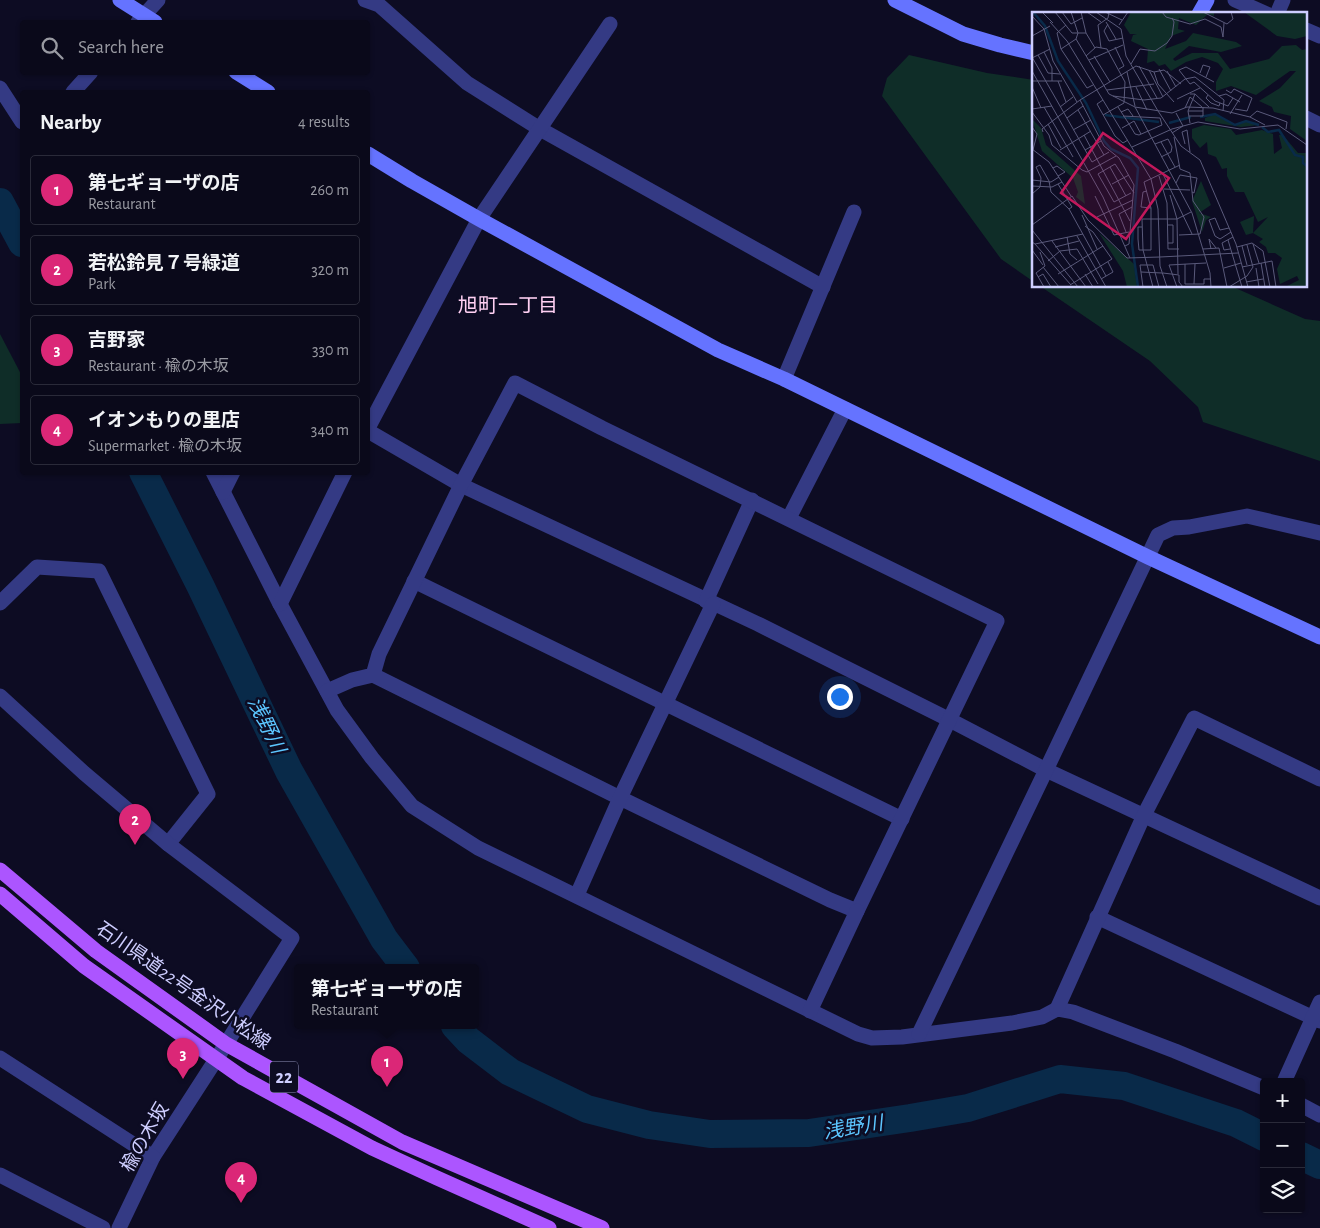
<!DOCTYPE html>
<html lang="en">
<head>
<meta charset="utf-8">
<style>
  body { margin:0; font-family:"Alegreya Sans","Noto Sans JP",sans-serif; background:#181727; color:#f1f3f6 }
  .controls { position:absolute; right:15px; bottom:15px; display:grid; overflow:hidden; border-radius:5px; box-shadow:0 1px 4px #0004 }
  .controls button { width:45px; height:45px; display:grid; place-items:center; padding:0; border:0; border-bottom:1px solid #2a2a39; background:#0a091a; color:#f1f3f6; font:25px sans-serif }
  .you { position:absolute; left:839px; top:696px; width:18px; height:18px; margin:-12px; border:4px solid #fff; border-radius:50%; background:#1a73e8; box-shadow:0 0 0 8px #1a73e833 }
  .badge { display:grid; place-items:center; width:32px; height:32px; border-radius:50%; background:#db2777; color:#fff; font-size:16px; font-weight:700 }
  .pin { position:absolute; translate:-50% -41px; filter:drop-shadow(0 1px 2px #0008) }
  .pin::after { content:''; position:absolute; top:26px; width:18px; height:15px; background:inherit; clip-path:polygon(0 0,100% 0,50% 100%) }
  .popup { position:absolute; left:294px; top:964px; width:185px; height:65px; box-sizing:border-box; display:grid; place-content:center; border-radius:5px; background:#0a091a; filter:drop-shadow(0 1px 4px #0005); font-size:16px; white-space:nowrap; color:#999aa2 }
  .popup b { font-size:19px; color:#f1f3f6 }
  .popup::after { content:''; position:absolute; left:50%; top:100%; margin-left:-10px; border:10px solid transparent; border-top-color:#0a091a }
  .list { margin:0; padding:0; list-style:none }
  h2 { display:flex; justify-content:space-between; align-items:center; height:65px; margin:0; padding:0 20px; font-size:21px }
  h2 small { font-size:16px; font-weight:400; color:#999aa2 }
  .list li { display:grid; grid-template-columns:32px 1fr auto; gap:15px; align-items:center; box-sizing:border-box; height:70px; margin:0 10px 10px; padding:0 10px; border:1px solid #2a2a39; border-radius:5px }
  .list b { display:block; font-size:19px; white-space:nowrap }
  .list p { margin:0; font-size:16px; white-space:nowrap; color:#999aa2 }
  .list em { font-size:16px; font-style:normal; color:#999aa2 }
  .icon { flex:none; width:28px; height:28px; fill:none; stroke:currentColor; stroke-width:2; stroke-linecap:round; stroke-linejoin:round }
  .map { position:relative; flex:none; width:1320px; height:1228px; overflow:hidden }
  .search { position:absolute; background:#0a091a; box-shadow:0 1px 4px #0004; left:20px; top:20px; width:350px; height:55px; display:flex; align-items:center; gap:12px; box-sizing:border-box; padding:0 18px; border-radius:5px; color:#999aa2; font-size:19px }
  .panel { position:absolute; background:#0a091a; box-shadow:0 1px 4px #0004; left:20px; top:90px; width:350px; height:385px; border-radius:5px }
  .map>svg:first-child { display:block }
</style>
</head>
<body>
<div class="map">
<svg width="1320" height="1228" viewBox="0 0 1320 1228">
  <rect width="100%" height="100%" fill="#0d0c23"/>
  <g fill="#0f2d28">
    <path d="M909 55 987 73 1034 80V282L1001 259 882 96 887 78Z"/>
    <path d="M1040 286H1231L1305 319 1320 321V461L1203 422 1198 407 1150 361Z"/>
    <path d="M0 334 22 376V423L0 424Z"/>
  </g>
  <g fill="none" stroke-linecap="round" stroke-linejoin="round">
    <g stroke="#092a49" stroke-width="28">
      <path d="M0 202 22 243"/>
      <path d="M143 472 200 585 289 771 384 939 406 968"/>
      <path d="M455 1026 468 1040 510 1072 587 1109 649 1125 710 1134 809 1133 910 1118 968 1108 1060 1079 1124 1086 1236 1123 1264 1137"/>
      <path d="M1301 1156 1320 1165"/>
    </g>
    <g stroke="#343a84" stroke-width="15">
      <path d="M365 0 379 5 467 83 540 129 823 287"/>
      <path d="M1235 0 1267 14"/>
      <path d="M1277 14 1283 0"/>
      <path d="M138 22 158 0"/>
      <path d="M1306 30 1320 36"/>
      <path d="M0 88 22 122"/>
      <path d="M73 92 91 72"/>
      <path d="M1306 118 1320 125"/>
      <path d="M784 379 854 212"/>
      <path d="M368 428 479 219 610 24"/>
      <path d="M368 431 461 485 758 624 948 719 1046 770 1320 898"/>
      <path d="M213 472 280 604 337 710 372 758 412 806 478 848 858 1034 872 1038 902 1037 1012 1023 1042 1017 1057 1009 1073 1012 1175 1051 1264 1088"/>
      <path d="M223 492 233 472"/>
      <path d="M789 518 845 409"/>
      <path d="M414 581 902 819"/>
      <path d="M706 601 752 500"/>
      <path d="M0 603 37 567 99 571 208 794 168 844"/>
      <path d="M280 604 345 472"/>
      <path d="M327 691 352 680 373 675 620 798 830 900 857 911 997 621 602 428 515 383 461 485 379 654 373 675"/>
      <path d="M0 696 84 773 168 844 292 938 226 1044 153 1157 119 1228"/>
      <path d="M577 895 620 798 713 604"/>
      <path d="M1097 917 1320 1021"/>
      <path d="M1057 1009 1144 815 1194 718 1320 779"/>
      <path d="M810 1011 857 911"/>
      <path d="M919 1034 1046 770 1158 535 1173 528 1189 527 1247 516 1320 533"/>
      <path d="M0 1058 153 1157"/>
      <path d="M1284 1082 1320 1002"/>
      <path d="M1301 1105 1320 1115"/>
      <path d="M0 1175 103 1228"/>
    </g>
    <g stroke="#6573ff" stroke-width="15">
      <path d="M120 0 155 22"/>
      <path d="M895 0 963 34 1000 45 1034 53"/>
      <path d="M1199 14 1207 0"/>
      <path d="M236 72 268 92"/>
      <path d="M368 154 412 181 479 219 718 350 784 379 1148 557 1320 637"/>
    </g>
    <g stroke="#ac55ff" stroke-width="15">
      <path d="M0 870 96 951 226 1044 402 1142 602 1228"/>
      <path d="M0 894 84 966 243 1078 372 1148 437 1178 549 1228"/>
    </g>
  </g>
  <g text-anchor="middle" stroke-width="5" stroke-linejoin="round" paint-order="stroke">
    <rect fill="#0d0c23" stroke="#9494bd" stroke-width="1" x="270" y="1061.5" width="28" height="31" rx="4"/>
    <g font-size="18" font-weight="bold" fill="#ceceff">
      <text x="284" y="1083">22</text>
    </g>
    <g font-size="19" fill="#ceceff" stroke="#0d0c23">
      <text transform="translate(184 985) rotate(35)" y="7">石川県道22号金沢小松線</text>
      <text transform="translate(144 1137) rotate(-60)" y="7">楡の木坂</text>
    </g>
    <g font-size="20" fill="#ffd0f3" stroke="#0d0c23">
      <text x="508" y="312">旭町一丁目</text>
    </g>
    <g font-size="20" font-style="italic" fill="#5cc6ff" stroke="#0d0c23">
      <text transform="translate(267 725) rotate(64)" y="7">浅野川</text>
      <text transform="translate(853 1127) rotate(-9)" y="7">浅野川</text>
    </g>
  </g>
  <g transform="translate(1032 12)">
    <rect width="275" height="275" fill="#0d0c23"/>
    <path d="M99 0H182V4L176 2 164 13 147 6 146 17 153 19 139 24 133 37 154 29 161 21 204 30 210 34 189 40 157 34 141 47 143 49 160 41H186L198 57 237 47 250 34 264 33 270 38 275 37V129L258 117 259 104 242 100 240 95 227 89 248 76 264 59H258L224 83 199 74 184 79V70L191 57 186 51 170 45 154 50 139 59 133 52 127 54 122 49 115 51 116 37 99 29 101 23 105 22H98L92 13ZM212 0H275V24L263 27 245 24ZM183 102 203 114 214 109 226 113 209 115 173 109V106ZM0 107 9 116 14 133 49 164 53 192 44 185 46 180 41 166 10 139ZM172 113 199 117 204 123 230 118 241 122 242 142 250 136 247 123H251L266 141H275V275H253L267 268 265 264 248 272 245 257 250 246 243 241H236L234 235 227 230 231 227 221 221 236 205 226 210 212 180H203L195 164V156L190 157 184 145 176 142 175 130 168 136 160 126V117ZM169 169 179 193 167 201 179 205 174 208 170 220 160 189ZM222 204 221 221 214 223 208 210ZM67 221 102 252 105 275H95L91 259Z" fill="#0f2d28"/>
    <path fill="none" stroke="#092a49" stroke-width="2.5" d="M1 0 13 14 26 49 54 91 72 129 79 137 98 146 106 156 100 232 106 275M73 103 127 110M168 105 183 102 203 113 214 109 227 113M137 111 159 105M230 115 236 120 247 118 263 143 271 145V151L275 154"/>
    <path fill="none" stroke="#5a5a7b" stroke-width="1" d="M10 0 21 11M23 0 40 21H54M30 0 39 12 50 6M49 0 54 21 63 36M55 0 69 10M64 0 89 17 94 44 126 99 149 134 168 148 204 232 216 275M73 0 90 8M130 0 134 5 158 12 173 7 189 15 191 25 192 11M171 0 195 12 201 7 199 0M0 4 12 17 21 49 45 90M18 10 35 29 119 167 126 197 128 254 135 275M74 10 84 27M76 12 72 19 77 29 91 26M34 13 25 21 29 37 44 27 46 21 39 0M87 13 96 0M0 24 18 14M44 27 77 82 103 95 160 201 178 261 179 275M83 35 92 54 87 57M69 36 66 13 76 6 77 0M29 37 55 76 61 73M12 40 20 56V69M6 43 16 61 28 62M54 44 64 35 75 37 93 70 92 91M62 44 78 70M0 45 60 150 77 140M0 46 18 37M57 48 91 33M99 52 108 37 123 39 135 31 140 24 142 10 140 6M107 54 125 86M127 57 139 79M117 58 131 85M0 59 71 185 98 246M135 59 144 75M95 60 103 94M122 60 132 58 149 72M168 61 171 53 178 55 174 65M0 69H30M26 69 34 90M182 70 154 55 147 58 158 72 162 70 183 89 196 94 201 86M0 75 9 96M104 75 115 98M75 78 122 72M194 78 199 81 202 77 220 86 215 99 203 97M158 82H163L177 95M176 83 174 86 179 91 187 94 188 91M81 84 112 88 129 86 153 67 163 65 192 88 191 99M187 84 194 82 208 90M145 87 168 76M48 88 72 134 87 146 102 173 97 232 93 234M71 88 65 92 83 124 91 131 96 128M12 95 41 145M28 95 41 85M86 95 97 112 102 109 109 122M103 95 140 101 155 95 181 96 218 105 233 113M153 96 158 85 170 95M0 97 20 94M46 98 72 143M156 99H171M0 100 17 123 20 133 50 158 55 160 84 144M89 100 96 97 101 104M198 102 210 83M71 103 92 91M157 104H171V95M218 105 225 99 239 104 255 110 254 117M35 106 51 94M158 111 156 99 163 82M16 112 29 136M0 115 5 122 1 138M90 116 97 112 103 122 107 123 130 113 128 106 91 104M41 118 59 108M11 120 10 117 48 88 104 54 122 60 126 72 142 90M140 121 151 114 144 101M52 123 98 209M142 125 148 157 158 161 161 189 172 205 168 222 147 223M129 130 143 155M123 132 136 127 140 135 139 140 129 145M153 132 150 120 155 118 158 140M100 135 140 117 166 110 208 117 246 113 275 133M0 137 17 150 39 184M28 138 59 119M53 138 69 129M78 155 94 184M21 156 25 154 33 160 26 164M131 162 160 222M127 164 135 191 136 237H147M0 168 19 170 27 165M144 171 148 163 165 166 162 181 160 180M26 172 40 195 37 197M80 172 97 163M0 174 20 175 30 170M132 177 158 178M115 179 111 180 109 195 119 196M99 181 82 190 66 162 83 152 102 181M0 182 8 175 9 166 4 155 8 153 17 169 19 180 37 197 74 264M138 183 145 207 159 200M63 184 82 223 97 220M50 203 65 237M65 205 101 188M0 213 40 184 56 208 95 246 128 245M136 213H141V231H136M110 215H106V227L107 238H111M197 216 188 218 183 206 177 208 183 224 188 227 199 220M0 218 46 275M94 220 87 202 100 195M45 224 74 275M35 225 38 242 45 248M196 228 210 275M20 229 54 275M0 230 3 232 51 222M3 232 39 273M221 232 227 251M210 234 215 253M23 235 47 229M205 235 220 231 231 239 238 275M171 237 187 236 195 275M179 237 177 227 184 236M198 237 192 238 190 231 201 225M0 238 11 253M111 238 110 207H145L146 262M8 240 13 254 4 261 12 275M128 245 206 241M16 249 28 239 45 237 66 272M229 251 233 275M153 252V272H172V267H179M11 255 27 275M210 255 240 249 244 275M192 256 209 251M224 256 227 275M109 260 130 261M131 261 147 263V270L151 275M26 262 71 234M53 262 61 275M6 265 11 262 19 275M69 267 81 260 76 250M214 270 231 267M162 272 163 252M38 273 80 247 61 220 53 214M111 275 108 253H121L127 275M121 275 111 238H119V196L112 170 148 153M145 275 137 253 174 251M197 275 215 264 221 255 215 233"/>
    <path fill="#c2185b" fill-opacity="0.15" stroke="#c2185b" stroke-width="2.5" d="M71 121 137 166 94 227 29 181Z"/>
    <rect width="275" height="275" fill="none" stroke="#ceceff" stroke-width="2.5"/>
  </g>
</svg>
<div class="controls">
<button>+</button>
<button>−</button>
<button><svg class="icon" aria-label="layers" viewBox="0 0 24 24"><path d="M12 4l9 5-9 5-9-5zM3 14l9 5 9-5"/></svg></button>
</div>
<div class="you"></div>
<div class="pin badge" style="left:387px;top:1087px">1</div>
<div class="popup"><b>第七ギョーザの店</b>Restaurant</div>
<div class="pin badge" style="left:135px;top:845px">2</div>
<div class="pin badge" style="left:183px;top:1079px">3</div>
<div class="pin badge" style="left:241px;top:1203px">4</div>
<div class="search"><svg class="icon" aria-label="search" viewBox="0 0 24 24"><circle cx="10" cy="10" r="6"/><path d="M15 15l6 6"/></svg>Search here</div>
<section class="panel">
<h2>Nearby<small>4 results</small></h2>
<ul class="list">
<li><span class="badge">1</span><div><b>第七ギョーザの店</b><p>Restaurant</p></div><em>260 m</em></li>
<li><span class="badge">2</span><div><b>若松鈴見７号緑道</b><p>Park</p></div><em>320 m</em></li>
<li><span class="badge">3</span><div><b>吉野家</b><p>Restaurant · 楡の木坂</p></div><em>330 m</em></li>
<li><span class="badge">4</span><div><b>イオンもりの里店</b><p>Supermarket · 楡の木坂</p></div><em>340 m</em></li>
</ul>
</section>
</div>
</body>
</html>
